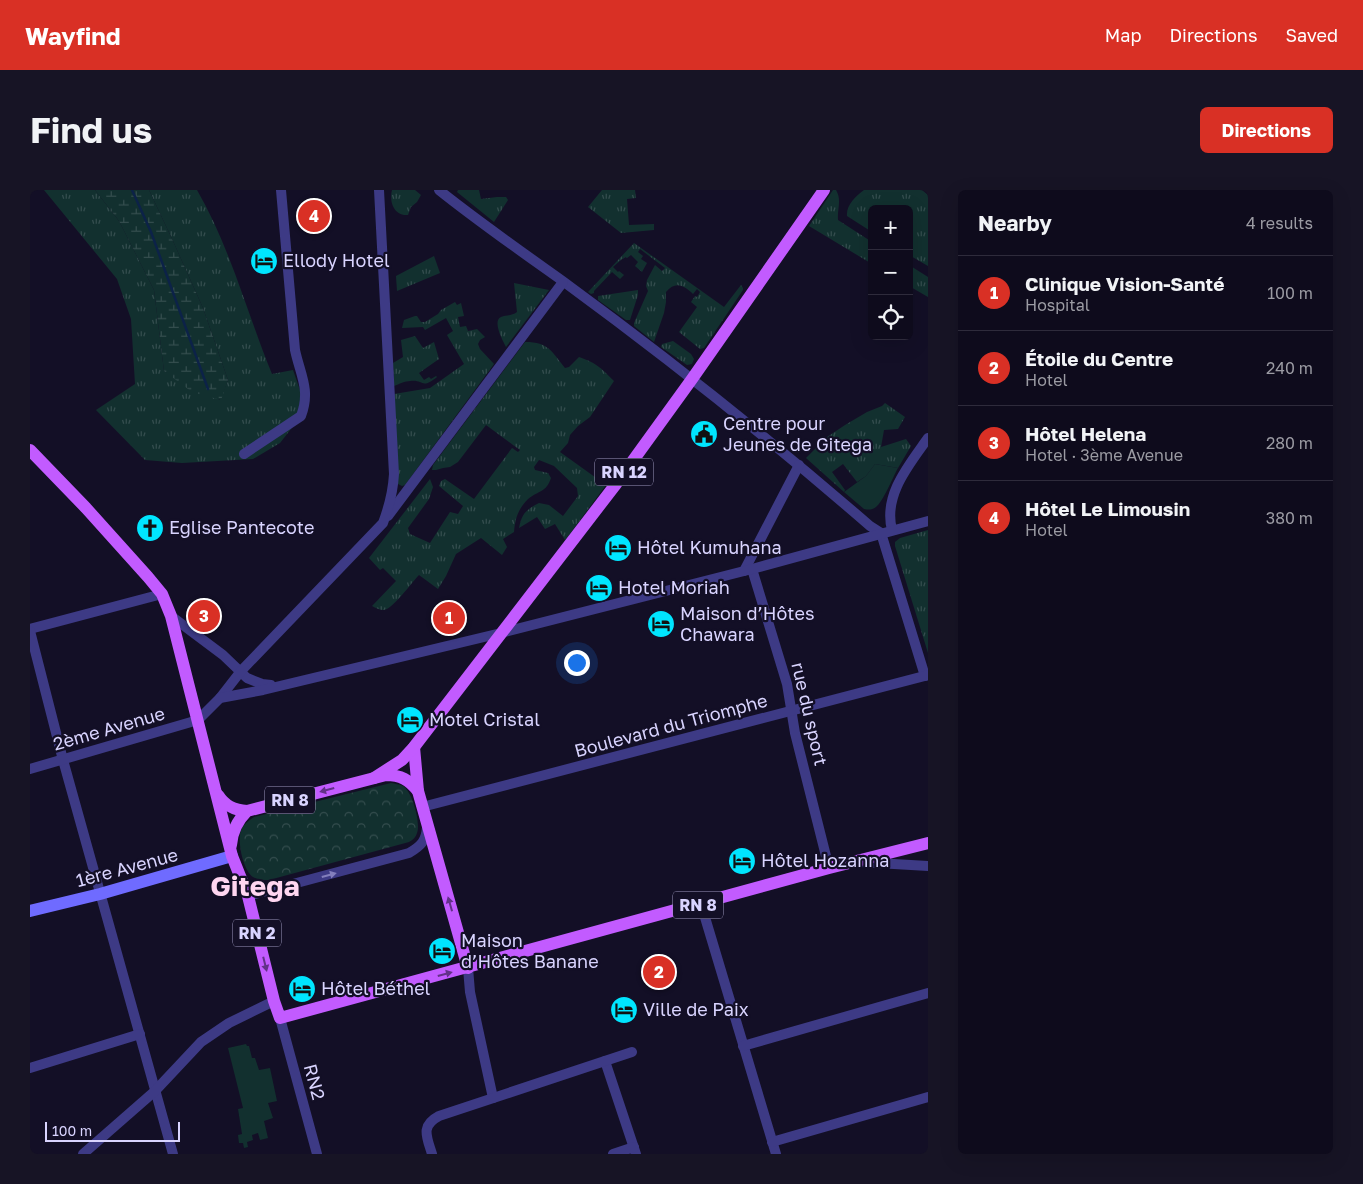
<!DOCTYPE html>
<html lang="en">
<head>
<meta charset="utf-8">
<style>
  body { margin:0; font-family:"Golos Text",sans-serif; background:#171425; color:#f1f3f6 }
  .controls { position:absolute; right:15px; top:15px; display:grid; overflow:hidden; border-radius:8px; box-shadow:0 5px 20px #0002 }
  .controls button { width:45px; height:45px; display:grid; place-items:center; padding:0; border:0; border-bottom:1px solid #2e2b3b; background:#0e0b1c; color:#f1f3f6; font:25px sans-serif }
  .scale { position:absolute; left:15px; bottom:12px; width:135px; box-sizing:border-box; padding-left:5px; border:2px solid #d9d4ff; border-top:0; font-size:14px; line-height:18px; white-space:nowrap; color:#d9d4ff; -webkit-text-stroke:4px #130f26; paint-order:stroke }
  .you { position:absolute; left:546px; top:472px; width:18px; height:18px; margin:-12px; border:4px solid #fff; border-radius:50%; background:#1a73e8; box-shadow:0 0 0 8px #1a73e833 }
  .badge { display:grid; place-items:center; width:32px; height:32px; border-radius:50%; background:#d93025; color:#fff; font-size:16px; font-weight:700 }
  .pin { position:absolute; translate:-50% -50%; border:2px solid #fff; box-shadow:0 1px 5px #0006 }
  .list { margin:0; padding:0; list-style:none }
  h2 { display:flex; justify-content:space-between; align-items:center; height:65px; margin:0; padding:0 20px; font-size:21px }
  h2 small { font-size:16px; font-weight:400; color:#9b9ba3 }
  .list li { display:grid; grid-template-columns:32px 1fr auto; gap:15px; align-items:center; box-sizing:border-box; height:75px; padding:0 20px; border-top:1px solid #2e2b3b }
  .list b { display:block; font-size:19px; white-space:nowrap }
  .list p { margin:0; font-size:16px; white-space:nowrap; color:#9b9ba3 }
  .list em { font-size:16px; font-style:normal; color:#9b9ba3 }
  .icon { flex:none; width:28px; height:28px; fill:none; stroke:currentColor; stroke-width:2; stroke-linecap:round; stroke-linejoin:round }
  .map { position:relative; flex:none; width:898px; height:964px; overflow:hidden; border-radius:8px }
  header { display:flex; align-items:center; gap:30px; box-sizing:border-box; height:70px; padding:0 25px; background:#d93025; color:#fff }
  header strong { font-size:24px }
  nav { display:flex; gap:28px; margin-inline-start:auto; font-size:18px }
  .intro { display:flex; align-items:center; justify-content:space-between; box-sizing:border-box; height:120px; padding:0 30px }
  h1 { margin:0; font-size:35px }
  .button { padding:12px 22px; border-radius:8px; background:#d93025; color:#fff; font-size:18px; font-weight:700 }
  main { display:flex; gap:30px; padding:0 30px }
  aside { flex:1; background:#0e0b1c; border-radius:8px; box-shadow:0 5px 20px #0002 }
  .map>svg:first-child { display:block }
</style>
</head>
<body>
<header>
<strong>Wayfind</strong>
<nav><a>Map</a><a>Directions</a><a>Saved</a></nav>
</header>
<div class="intro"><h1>Find us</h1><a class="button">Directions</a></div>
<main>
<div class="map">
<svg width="898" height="964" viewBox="0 0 898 964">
  <defs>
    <pattern id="grass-tufts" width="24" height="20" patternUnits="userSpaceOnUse" patternTransform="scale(1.25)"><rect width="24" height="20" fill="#12302f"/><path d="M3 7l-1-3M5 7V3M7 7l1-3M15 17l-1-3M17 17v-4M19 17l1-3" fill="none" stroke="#344d4e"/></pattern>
    <pattern id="wetland-marsh" width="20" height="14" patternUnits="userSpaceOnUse" patternTransform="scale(1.25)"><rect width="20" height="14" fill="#12302f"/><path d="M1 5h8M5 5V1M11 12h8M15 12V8" fill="none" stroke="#344d4e"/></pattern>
    <pattern id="park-crowns" width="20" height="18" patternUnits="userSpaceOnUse" patternTransform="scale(1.25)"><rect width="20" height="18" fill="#12302f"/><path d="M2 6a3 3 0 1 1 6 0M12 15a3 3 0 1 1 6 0" fill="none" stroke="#344d4e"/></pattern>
  </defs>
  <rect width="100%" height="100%" fill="#130f26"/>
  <g fill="url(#grass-tufts)">
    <path d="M14 0H65L89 31 124 100 134 181 190 210 198 190 173 118 143 51 119 0H167C200 57 217 123 242 184L263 180 271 203 268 230 250 253 223 269 152 273 115 270 66 220 105 194 101 129 87 89Z"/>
    <path d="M362 0H385L391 5 387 12 381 17 378 25C364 26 359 12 362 0Z"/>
    <path d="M428 0H449L451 9 467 7H476L478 10 464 32 427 2Z"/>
    <path d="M572 0H605L606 8 597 9 599 35 624 34V40L591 43 558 17Z"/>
    <path d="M803 0H806C812 10 807 19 808 30L842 52V74L779 36Z"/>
    <path d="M834 0H892L898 5V76L879 65V19H842V42L817 26C816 15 826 6 834 0Z"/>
    <path d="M604 53 694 117 711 95 713 98V100L674 158 670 159 649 142 667 117 661 112 665 106 667 107 670 102 667 99 663 104C654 95 645 91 636 102V112L634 123 624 152 604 136V133L618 101 616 96 617 90 625 75 632 81 635 78 610 59 608 62 613 66 611 69 617 73 612 82 605 76 608 72 601 65 597 68 595 67 593 69H592L583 77 588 82 589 81 594 85 590 89 582 82 564 101V103L561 104 558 102Z"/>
    <path d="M404 66 410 83 367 101 366 86Z"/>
    <path d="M879 75 898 87V107L879 96Z"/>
    <path d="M484 93 519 100 476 157C473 151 462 131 471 127 476 125 482 126 487 122Z"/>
    <path d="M608 100V105L600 130H596L568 110V106Z"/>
    <path d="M425 112 427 115 431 113 434 126 428 127 430 137 436 136 438 141 447 139 455 147 450 150 448 154 450 159 464 174 375 295 372 296 368 294 364 204 400 198 434 174 417 145 423 141 416 128 395 140 393 137 372 138 374 130 385 126H387L391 132H395L408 124 411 120Z"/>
    <path d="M385 146 393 158 404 152 409 169 389 183 394 190 399 187 401 189 406 186 407 187C391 200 394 189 380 191 375 191 369 194 364 196L363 173 373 167 371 150Z"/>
    <path d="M643 151 661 164 664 169 662 174 657 175 631 157 632 154Z"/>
    <path d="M495 152C519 152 522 162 535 178L539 177 549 167C568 174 570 177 584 191L560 227 548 236 540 245 538 253 530 262 576 295 539 345 535 350 525 334 515 339 507 327 489 338C492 323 496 320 509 313L519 315 533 326 548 306 547 298 524 276 509 270 504 277 505 280 518 283 521 288C516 303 509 300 498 309 488 319 485 329 484 342L473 349 477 357 472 365 451 348 426 364 416 386 408 399 389 385C382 392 363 419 354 420 349 420 346 418 342 416L366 391 353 378 350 380 339 368 400 289 403 297 399 309 378 338 380 344 400 353 420 322 428 324 433 316 409 296 411 291 415 289 444 309 482 258 488 262 490 260 456 235 428 272 420 277 413 278 406 280H402L403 275Z"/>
    <path d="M855 213 875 227 868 239 854 240 851 257 876 249 881 256 868 278 845 274 836 286 827 292 813 274 802 282 815 300 814 302 776 268 797 247 815 235 837 222 852 216Z"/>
    <path d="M898 340V463L865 356V352L870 348Z"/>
  </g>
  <path fill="url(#wetland-marsh)" d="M65 0H119L143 51 173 118 198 190 191 210 162 202 134 181 124 100 89 31Z"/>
  <path fill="url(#park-crowns)" d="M361 593C365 594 369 594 373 596 382 601 391 633 387 643 386 647 383 650 379 652L239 690C234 690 228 690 223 687 213 680 206 649 212 638 215 633 220 630 224 627Z"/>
  <g fill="#12302f">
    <path d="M845 274 868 278C863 287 853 312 846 317 842 320 839 320 834 319L814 302 836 286Z"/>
    <path d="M216 854 217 856H219L222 868H225L229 880 240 878 247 911 238 913 243 928 234 931 238 948 230 950 228 943 222 945 223 950 217 952 218 957 214 958 213 953H209L208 945 212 944 208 919 213 918 198 858Z"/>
  </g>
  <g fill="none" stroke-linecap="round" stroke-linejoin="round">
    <path stroke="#0c2248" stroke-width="2.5" d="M102 0 121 42 178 199"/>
    <g stroke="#3d3a85" stroke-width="10">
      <path d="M409 0C449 32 492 62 534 92 639 169 741 250 840 336L851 343 895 486"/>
      <path d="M214 264 271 226C281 200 270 184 265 160L251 0"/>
      <path d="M358 326 533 92"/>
      <path d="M862 340C853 305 879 275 898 248"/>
      <path d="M722 379 757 494 765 543 799 678"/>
      <path d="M714 381 769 275"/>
      <path d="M141 426 193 465 217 488 232 494 241 495"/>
      <path d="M0 439 132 404"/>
      <path d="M0 441 33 570 143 964"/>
      <path d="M190 508 211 481 353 333C359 317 363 301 364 284L349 0"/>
      <path d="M0 579 168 530 190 508 233 500 471 443 722 379 898 331"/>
      <path d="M392 617 898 485"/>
      <path d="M830 672 898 676"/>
      <path d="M218 706 379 663C391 656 396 651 397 637"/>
      <path d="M671 714 746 964"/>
      <path d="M438 778 440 802 463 908"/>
      <path d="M250 828 287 964"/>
      <path d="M713 856 898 803"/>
      <path d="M575 871 606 964"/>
      <path d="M0 878 110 844"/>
      <path d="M742 952 898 907"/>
      <path d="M53 964 125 901 171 852 199 833 244 811"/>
      <path d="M402 964C397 947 390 936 409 926L602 862"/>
      <path d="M583 964 604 957"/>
    </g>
    <path stroke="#6f6bff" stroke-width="12" d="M0 721 70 704 202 666"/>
    <g stroke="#c25bff" stroke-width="12">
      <path d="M0 260 56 318 118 387 132 404 141 426 202 666 218 706 244 811 250 828 799 678 898 653"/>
      <path d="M384 557 388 601 438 778"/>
      <path d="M344 588 372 570 384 557 586 294 662 189 794 0"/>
      <path d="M188 605C195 616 204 620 217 621"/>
      <path d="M201 655C202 641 207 631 217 621L356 585C371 585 379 590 388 601"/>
    </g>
  </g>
  <defs><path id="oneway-solid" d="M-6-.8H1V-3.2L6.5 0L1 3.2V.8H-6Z" transform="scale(1.25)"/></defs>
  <g fill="#623188">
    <use href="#oneway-solid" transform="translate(297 600) rotate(165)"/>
    <use href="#oneway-solid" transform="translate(420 714) rotate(-106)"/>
    <use href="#oneway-solid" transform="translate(235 774) rotate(76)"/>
    <use href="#oneway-solid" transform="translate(415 784) rotate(-15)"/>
  </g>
  <use fill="#837fbc" href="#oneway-solid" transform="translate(299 685) rotate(-15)"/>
  <defs>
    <g id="hotel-disc" transform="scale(1.4375)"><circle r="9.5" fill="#00e5ff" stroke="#130f26"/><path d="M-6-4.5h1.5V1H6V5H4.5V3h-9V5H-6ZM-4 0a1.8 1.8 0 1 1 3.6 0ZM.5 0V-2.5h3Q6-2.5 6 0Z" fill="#111"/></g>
    <g id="civic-disc" transform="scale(1.4375)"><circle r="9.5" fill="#00e5ff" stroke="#130f26"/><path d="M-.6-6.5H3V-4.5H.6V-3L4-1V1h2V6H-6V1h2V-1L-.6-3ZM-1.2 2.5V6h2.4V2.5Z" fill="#111"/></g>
    <g id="church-disc" transform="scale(1.4375)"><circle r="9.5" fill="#00e5ff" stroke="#130f26"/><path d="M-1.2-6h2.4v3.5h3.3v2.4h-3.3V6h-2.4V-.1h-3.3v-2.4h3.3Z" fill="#111"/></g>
  </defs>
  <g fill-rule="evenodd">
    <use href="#hotel-disc" x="234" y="71"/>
    <use href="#civic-disc" x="674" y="244"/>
    <use href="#church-disc" x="120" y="338"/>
    <use href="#hotel-disc" x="588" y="358"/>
    <use href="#hotel-disc" x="569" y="398"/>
    <use href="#hotel-disc" x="631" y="434"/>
    <use href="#hotel-disc" x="380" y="530"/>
    <use href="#hotel-disc" x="712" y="671"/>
    <use href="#hotel-disc" x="412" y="761"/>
    <use href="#hotel-disc" x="272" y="799"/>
    <use href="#hotel-disc" x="594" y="820"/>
  </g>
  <g text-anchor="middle" stroke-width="4.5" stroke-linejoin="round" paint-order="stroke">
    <g fill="#130f26" stroke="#9e99be" stroke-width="1">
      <rect x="565" y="268.5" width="58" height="27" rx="4"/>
      <rect x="235" y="596.5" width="50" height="27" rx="4"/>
      <rect x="643" y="701.5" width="50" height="27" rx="4"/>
      <rect x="203" y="729.5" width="48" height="27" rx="4"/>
    </g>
    <g font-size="16" font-weight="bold" fill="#d9d4ff">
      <text x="594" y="288">RN 12</text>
      <text x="260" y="616">RN 8</text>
      <text x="668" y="721">RN 8</text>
      <text x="227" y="749">RN 2</text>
    </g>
    <g font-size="18" fill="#d9d4ff" stroke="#130f26" text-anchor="start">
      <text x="253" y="77">Ellody Hotel</text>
      <text x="693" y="240">Centre pour<tspan x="693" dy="21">Jeunes de Gitega</tspan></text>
      <text x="139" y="344">Eglise Pantecote</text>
      <text x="607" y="364">Hôtel Kumuhana</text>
      <text x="588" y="404">Hotel Moriah</text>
      <text x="650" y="430">Maison d’Hôtes<tspan x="650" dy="21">Chawara</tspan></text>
      <text x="399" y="536">Motel Cristal</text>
      <text x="731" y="677">Hôtel Hozanna</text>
      <text x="431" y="757">Maison<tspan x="431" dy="21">d’Hôtes Banane</tspan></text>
      <text x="291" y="805">Hôtel Béthel</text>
      <text x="613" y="826">Ville de Paix</text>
    </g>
    <g font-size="18" fill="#d9d4ff" stroke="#130f26">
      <text transform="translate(779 524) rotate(77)" y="6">rue du sport</text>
      <text transform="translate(641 536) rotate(-15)" y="6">Boulevard du Triomphe</text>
      <text transform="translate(79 539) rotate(-16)" y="6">2ème Avenue</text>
      <text transform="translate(97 678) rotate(-15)" y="6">1ère Avenue</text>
      <text transform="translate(284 892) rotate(75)" y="6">RN2</text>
    </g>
    <g font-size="28" font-weight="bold" fill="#ffd6f0" stroke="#130f26">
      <text x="225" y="706">Gitega</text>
    </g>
  </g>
</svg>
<div class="controls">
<button>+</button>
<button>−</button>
<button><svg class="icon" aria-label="locate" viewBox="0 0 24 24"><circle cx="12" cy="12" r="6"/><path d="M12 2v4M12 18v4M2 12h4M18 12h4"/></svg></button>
</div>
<div class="scale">100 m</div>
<div class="you"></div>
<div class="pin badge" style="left:419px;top:428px">1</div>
<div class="pin badge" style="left:629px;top:782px">2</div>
<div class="pin badge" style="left:174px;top:426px">3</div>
<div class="pin badge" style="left:284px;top:26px">4</div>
</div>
<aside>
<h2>Nearby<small>4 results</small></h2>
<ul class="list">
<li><span class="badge">1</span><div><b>Clinique Vision-Santé</b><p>Hospital</p></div><em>100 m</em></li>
<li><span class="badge">2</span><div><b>Étoile du Centre</b><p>Hotel</p></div><em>240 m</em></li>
<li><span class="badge">3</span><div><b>Hôtel Helena</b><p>Hotel · 3ème Avenue</p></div><em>280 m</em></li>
<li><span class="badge">4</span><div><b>Hôtel Le Limousin</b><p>Hotel</p></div><em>380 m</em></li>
</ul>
</aside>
</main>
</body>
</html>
